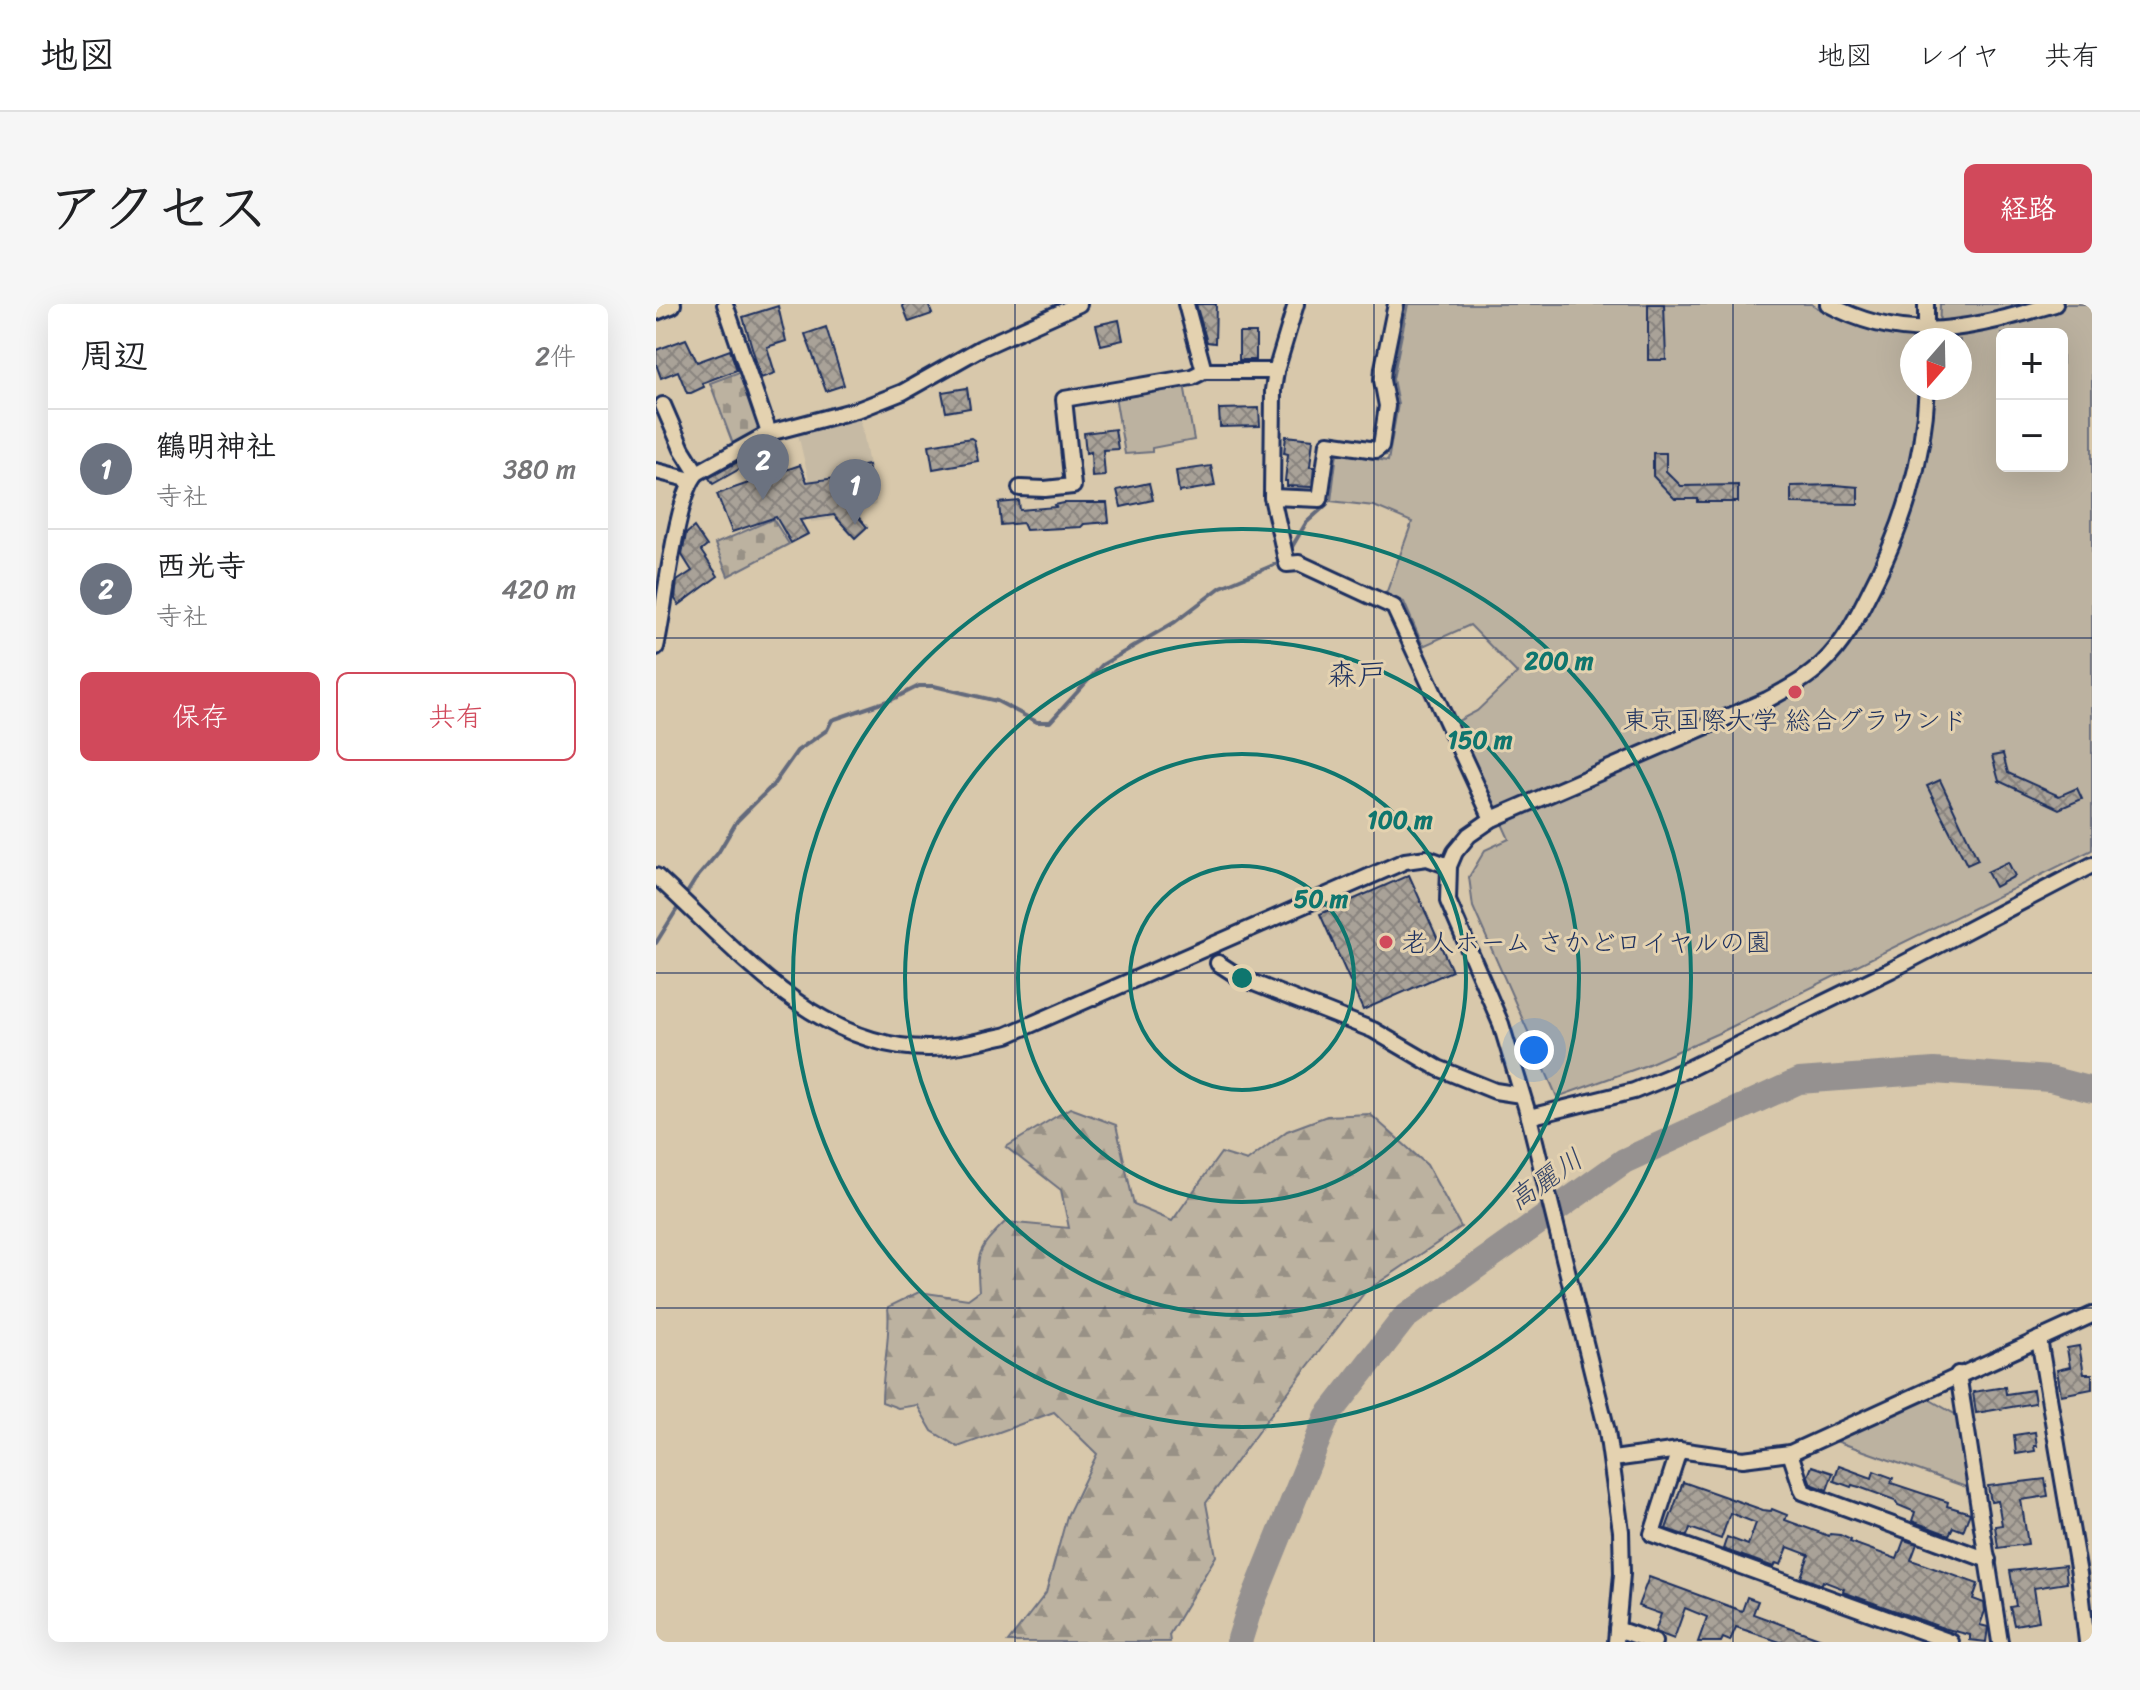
<!DOCTYPE html>
<html lang="ja">
<head>
<meta charset="utf-8">
<style>
  body { margin:0; font-family:Sriracha,"Klee One",sans-serif; background:#f6f6f6; color:#202124 }
  .controls { position:absolute; right:24px; top:24px; display:grid; overflow:hidden; border-radius:12px; box-shadow:0 8px 32px #0002 }
  .controls button { width:72px; height:72px; display:grid; place-items:center; padding:0; border:0; border-bottom:2px solid #e0e0e0; background:#fff; color:#202124; font:40px sans-serif }
  .compass { position:absolute; left:1244px; top:24px; width:72px; height:72px; border-radius:50%; background:#fff; box-shadow:0 8px 32px #0002; rotate:200deg }
  .you { position:absolute; left:878px; top:746px; width:28px; height:28px; margin:-20px; border:6px solid #fff; border-radius:50%; background:#1a73e8; box-shadow:0 0 0 12px #1a73e833 }
  .badge { display:grid; place-items:center; width:52px; height:52px; border-radius:50%; background:#d1495b; color:#fff; font-size:26px; font-weight:700 }
  .pin { position:absolute; translate:-50% -66px; filter:drop-shadow(0 2px 4px #0008) }
  .pin::after { content:''; position:absolute; top:42px; width:28px; height:24px; background:inherit; clip-path:polygon(0 0,100% 0,50% 100%) }
  .list { margin:0; padding:0; list-style:none }
  h2 { display:flex; justify-content:space-between; align-items:center; height:104px; margin:0; padding:0 32px; font-size:34px }
  h2 small { font-size:26px; font-weight:400; color:#757577 }
  .list li { display:grid; grid-template-columns:52px 1fr auto; gap:24px; align-items:center; box-sizing:border-box; height:120px; padding:0 32px; border-top:2px solid #e0e0e0 }
  .list b { display:block; font-size:30px; white-space:nowrap }
  .list p { margin:0; font-size:26px; white-space:nowrap; color:#757577 }
  .list em { font-size:26px; font-style:normal; color:#757577 }
  .actions { display:flex; gap:16px; padding:24px 32px }
  .actions a { flex:1; padding:18px 0; border:2px solid #d1495b; border-radius:12px; text-align:center; font-size:28px; color:#d1495b }
  .actions .main { background:#d1495b; color:#fff }
  .map { position:relative; flex:none; width:1436px; height:1338px; overflow:hidden; border-radius:12px }
  header { display:flex; align-items:center; gap:48px; box-sizing:border-box; height:112px; padding:0 40px; background:#fff; border-bottom:2px solid #e0e0e0 }
  header strong { font-size:38px }
  nav { display:flex; gap:44px; margin-inline-start:auto; font-size:28px }
  .intro { display:flex; align-items:center; justify-content:space-between; box-sizing:border-box; height:192px; padding:0 48px }
  h1 { margin:0; font-size:56px }
  .button { padding:20px 36px; border-radius:12px; background:#d1495b; color:#fff; font-size:28px; font-weight:700 }
  main { display:flex; gap:48px; padding:0 48px }
  aside { flex:1; background:#fff; border-radius:12px; box-shadow:0 8px 32px #0002 }
  .map>svg:first-child { display:block }
</style>
</head>
<body>
<header>
<strong>地図</strong>
<nav><a>地図</a><a>レイヤ</a><a>共有</a></nav>
</header>
<div class="intro"><h1>アクセス</h1><a class="button">経路</a></div>
<main>
<aside>
<h2>周辺<small>2件</small></h2>
<ul class="list">
<li><span class="badge" style="background:#6b7280">1</span><div><b>鶴明神社</b><p>寺社</p></div><em>380 m</em></li>
<li><span class="badge" style="background:#6b7280">2</span><div><b>西光寺</b><p>寺社</p></div><em>420 m</em></li>
</ul>
<div class="actions"><a class="main">保存</a><a>共有</a></div>
</aside>
<div class="map">
<svg width="1436" height="1338" viewBox="0 0 1436 1338">
  <defs>
    <pattern id="forest-firs" width="22" height="20" patternUnits="userSpaceOnUse" patternTransform="scale(2)"><rect width="22" height="20" fill="#bcb2a0"/><path d="M5 1l3.5 6h-7zM16 11l3.5 6h-7z" fill="#989186"/></pattern>
    <pattern id="cemetery-stones" width="16" height="16" patternUnits="userSpaceOnUse" patternTransform="scale(2)"><rect width="16" height="16" fill="#bcb2a0"/><path d="M2 7V4a2 2 0 0 1 4 0v3zM10 15v-3a2 2 0 0 1 4 0v3z" fill="#989186"/></pattern>
    <pattern id="building-cross-hatch" width="8" height="8" patternUnits="userSpaceOnUse" patternTransform="scale(2)"><rect width="8" height="8" fill="#a9a298"/><path d="M0 0l8 8M0 8l8-8" fill="none" stroke="#89847f"/></pattern>
  </defs>
  <rect width="100%" height="100%" fill="#d8c8ab"/>
  <filter id="ink" filterUnits="userSpaceOnUse"><feTurbulence type="fractalNoise" baseFrequency=".0125" numOctaves="2"/><feDisplacementMap in="SourceGraphic" scale="16" xChannelSelector="R" yChannelSelector="G"/><feConvolveMatrix kernelMatrix="1 2 1 2 8 2 1 2 1" color-interpolation-filters="sRGB"/></filter>
  <g filter="url(#ink)">
    <path fill="#c6baa4" d="M204 111 220 201 174 216 155 218 153 200 158 197 141 126Z"/>
    <g fill="#bcb2a0" stroke="#6c707f" stroke-width="2" fill-rule="evenodd">
      <path d="M752 0H1155C1199 27 1232 33 1283 34L1284 0H1436V546L1065 728 988 762 901 793 817 603 813 573 829 546 853 535 800 418 821 407 861 369 814 321 767 342 748 298 730 290 756 218 718 202 675 197 681 149 732 157 742 100 737 75ZM1346 30H1406V162H1346ZM1256 36H1304V84H1256Z"/>
      <path d="M528 80 538 136 496 144V148L469 150 459 92Z"/>
      <path d="M1269 1093 1302 1112 1313 1184 1177 1136Z"/>
    </g>
    <path fill="url(#forest-firs)" stroke="#6c707f" stroke-width="2" d="M414 804 460 821 478 901 516 917 565 849 591 857 631 827 671 812 714 810 771 861 805 923 709 988 609 1118 550 1199 560 1252 513 1331 514 1338H352L390 1289 411 1212 441 1150 398 1108 302 1143 276 1127 261 1101 242 1104 226 1098C226 1066 235 1035 232 1003L263 988 312 995 323 987C320 948 322 945 349 918L413 924 405 886 350 843Z"/>
    <g fill="url(#cemetery-stones)" stroke="#6c707f" stroke-width="2">
      <path d="M86 67 106 124 77 140 54 79Z"/>
      <path d="M117 215 133 240 72 272 59 240Z"/>
    </g>
    <g fill="none" stroke-linecap="round" stroke-linejoin="round">
      <g stroke="#646a7c" stroke-width="4">
        <path d="M734 80 749 0"/>
        <path d="M722 152 730 150 732 140"/>
        <path d="M633 248 650 219 671 200 675 167"/>
        <path d="M0 639 39 576 62 549 81 517 117 481 141 447 171 426 176 416 237 395 263 382H278L341 397 381 418H394L446 361 519 318 565 283 620 260 627 254"/>
      </g>
      <path stroke="#959190" stroke-width="26" d="M583 1338 592 1309 671 1113 748 1014 968 857 1143 777 1278 767 1394 775 1436 786"/>
    </g>
    <g fill="url(#building-cross-hatch)" stroke="#1b2f5e" stroke-width="2">
      <path d="M246 0H272L276 10 253 18Z"/>
      <path d="M540 0H560L559 39 551 38Z"/>
      <path d="M992 0H1008L1010 56H992Z"/>
      <path d="M122 2 130 37 111 43 119 69 105 74 87 13Z"/>
      <path d="M463 16 467 36 445 41 440 21Z"/>
      <path d="M170 23 188 81 170 87 149 30Z"/>
      <rect x="583" y="29" width="17" height="27"/>
      <path d="M30 35 41 58 74 46 81 66 46 79 48 83 35 89H31L22 67 5 74 0 60V46Z"/>
      <path d="M311 84 314 104 290 108 286 88Z"/>
      <path d="M603 104 604 122 564 123 563 105Z"/>
      <path d="M459 125 462 145 447 146 449 172 436 173 435 148 430 149 428 129Z"/>
      <path d="M630 132 657 135 654 163H658L656 183 631 182V177H629L632 150 628 149Z"/>
      <path d="M315 134 318 136 322 157 277 165 273 141Z"/>
      <path d="M114 140 117 146 57 180 53 174Z"/>
      <path d="M997 149H1010V167L1025 182 1082 181V198H1042V195H1019L997 172Z"/>
      <path d="M144 161 151 178 187 173 186 166 212 161 218 196 191 200 211 223 199 234 178 211 144 216 152 230 135 239 120 213 76 228 61 190Z"/>
      <path d="M555 162 559 182 523 188 520 167Z"/>
      <path d="M493 179 497 196 465 203 461 186Z"/>
      <path d="M1179 181 1202 183V200L1135 199V182Z"/>
      <path d="M363 197 364 206 400 203 399 201 408 199H451L453 218 428 220 425 223 370 226 367 219 345 221 343 199Z"/>
      <path d="M38 223 51 242 45 247 62 272 23 301 19 295 21 277 36 267 26 251 30 230Z"/>
      <path d="M1347 450 1352 469 1403 492 1421 484 1426 495 1403 505 1343 477 1336 452Z"/>
      <path d="M1284 476 1322 556 1311 561 1271 482Z"/>
      <path d="M1352 558 1359 572 1339 583 1331 568Z"/>
      <path d="M753 571 796 667 707 706 664 610Z"/>
      <path d="M1423 1042 1428 1070H1436V1085L1405 1091 1401 1066 1414 1063 1411 1044Z"/>
      <path d="M1349 1083 1350 1090 1377 1086 1379 1099 1320 1109 1317 1088Z"/>
      <path d="M1379 1128 1381 1142H1378L1379 1147 1360 1150 1358 1131Z"/>
      <path d="M1156 1162 1177 1169 1171 1186 1155 1180 1152 1172Z"/>
      <path d="M1183 1162 1216 1174 1218 1167 1237 1174 1235 1179 1292 1198 1291 1202 1314 1209 1307 1227 1297 1223 1293 1231 1256 1217 1259 1208 1242 1201 1239 1196 1203 1183 1196 1181 1195 1183 1178 1177Z"/>
      <path d="M1389 1175 1392 1192 1365 1196 1372 1240 1342 1244 1339 1222 1346 1221 1342 1197 1335 1198 1332 1182Z"/>
      <path d="M1027 1178 1107 1206 1115 1207 1116 1205 1131 1211 1129 1216 1173 1232 1174 1230 1184 1231 1195 1236 1194 1238 1241 1255 1248 1236 1261 1240 1255 1256 1322 1280 1317 1295 1328 1299 1329 1307 1324 1321 1332 1323 1330 1338 1314 1336V1331L1287 1324 1187 1288 1188 1285 1167 1277 1166 1281 1145 1273 1153 1251 1132 1243 1125 1261 1120 1259 1118 1263 1067 1245 1071 1233 1092 1241 1100 1219 1074 1209 1065 1235 1034 1224 1031 1232 1010 1225Z"/>
      <path d="M1409 1261 1411 1279 1378 1284 1383 1317 1358 1321 1354 1303 1360 1302 1354 1267Z"/>
      <path d="M993 1273 1086 1307 1091 1293 1102 1297 1097 1310 1174 1338H1124L1080 1323 1074 1337 1067 1334 1065 1338H1042L1051 1313 1029 1304 1018 1335 999 1328 1005 1310 982 1302Z"/>
    </g>
    <g fill="none" stroke-linecap="round" stroke-linejoin="round">
      <g stroke="#1b2f5e" stroke-width="20">
        <g id="minor">
          <path d="M69 0 113 129"/>
          <path d="M530 0 548 67H620"/>
          <path d="M640 0 620 67 617 86 616 193 631 260 643 259 738 303 836 515"/>
          <path d="M1172 0C1252 43 1317 24 1399 0"/>
          <path d="M1270 36V0"/>
          <path d="M7 101 26 145 41 169"/>
          <path d="M0 167 35 176"/>
          <path d="M364 184 389 185 417 182 408 95 536 73 548 67"/>
          <path d="M616 193 664 195 672 139 720 146 725 142 731 102 726 76 727 64 740 0"/>
          <path d="M0 343C9 304 19 194 41 169L113 129 204 105 247 88 325 44 423 0"/>
          <path d="M0 572C82 646 168 756 291 743 311 741 332 735 351 731L749 557 771 554 793 562"/>
          <path d="M562 659 585 674 717 726 782 764 839 787 865 791"/>
          <path d="M873 813 978 787 1032 765 1235 666 1436 561"/>
          <path d="M1383 1035 1423 1270 1431 1338"/>
          <path d="M1302 1070 1344 1338"/>
          <path d="M1023 1146 996 1230 1295 1338"/>
          <path d="M1134 1149 1147 1188 1332 1256"/>
          <path d="M957 1155 1023 1146 1087 1155 1134 1149 1436 1011"/>
          <path d="M961 1325 998 1338"/>
          <path d="M960 1338 966 1270 965 1227 951 1127 873 813 845 720 792 597 793 562 799 548 813 531 836 515 1111 396C1131 385 1151 375 1167 359 1187 340 1199 317 1211 293 1247 224 1267 162 1271 84"/>
        </g>
      </g>
      <g stroke="#1b2f5e" stroke-width="24">
        <path id="major" d="M0 6 15 0"/>
      </g>
      <use href="#minor" stroke="#e4d2b0" stroke-width="14"/>
      <use href="#major" stroke="#e4d2b0" stroke-width="18"/>
    </g>
  </g>
  <path fill="none" stroke="#1b2f5e" stroke-width="2" stroke-opacity="0.55" d="M359 0V1338M718 0V1338M1077 0V1338M0 334H1436M0 669H1436M0 1004H1436"/>
  <g fill="none" stroke="#0f766e" stroke-width="4">
    <circle cx="586" cy="674" r="112"/>
    <circle cx="586" cy="674" r="224"/>
    <circle cx="586" cy="674" r="337"/>
    <circle cx="586" cy="674" r="449"/>
  </g>
  <g fill="#d1495b" stroke="#e4d2b0" stroke-width="3">
    <circle cx="1139" cy="388" r="8"/>
    <circle cx="730" cy="638" r="8"/>
  </g>
  <g text-anchor="middle" stroke-width="6" stroke-linejoin="round" paint-order="stroke">
    <g font-size="26" fill="#1b2f5e" stroke="#e4d2b0">
      <text x="1139" y="425">東京国際大学 総合グラウンド</text>
      <text x="746" y="647" text-anchor="start">老人ホーム さかどロイヤルの園</text>
    </g>
    <g font-size="28" font-style="italic" fill="#334368" stroke="#e4d2b0">
      <text transform="translate(889 875) rotate(-35)" y="10">高麗川</text>
    </g>
    <g font-size="30" fill="#1b2f5e" stroke="#e4d2b0">
      <text x="701" y="381">森戸</text>
    </g>
  </g>
  <circle cx="586" cy="674" r="12" fill="#0f766e" stroke="#e4d2b0" stroke-width="4"/>
  <g font-size="24" text-anchor="middle" font-weight="bold" fill="#0f766e" stroke="#e4d2b0" stroke-width="6" stroke-linejoin="round" paint-order="stroke">
    <text x="903" y="365">200 m</text>
    <text x="824" y="444">150 m</text>
    <text x="744" y="524">100 m</text>
    <text x="665" y="603">50 m</text>
  </g>
</svg>
<div class="controls">
<button>+</button>
<button>−</button>
</div>
<svg class="compass" viewBox="-18 -18 36 36"><path d="M0-13l5 13h-10z" fill="#e53935"/><path d="M0 13l5-13h-10z" fill="#757577"/></svg>
<div class="you"></div>
<div class="pin badge" style="left:199px;top:221px;background:#6b7280">1</div>
<div class="pin badge" style="left:107px;top:196px;background:#6b7280">2</div>
</div>
</main>
</body>
</html>
